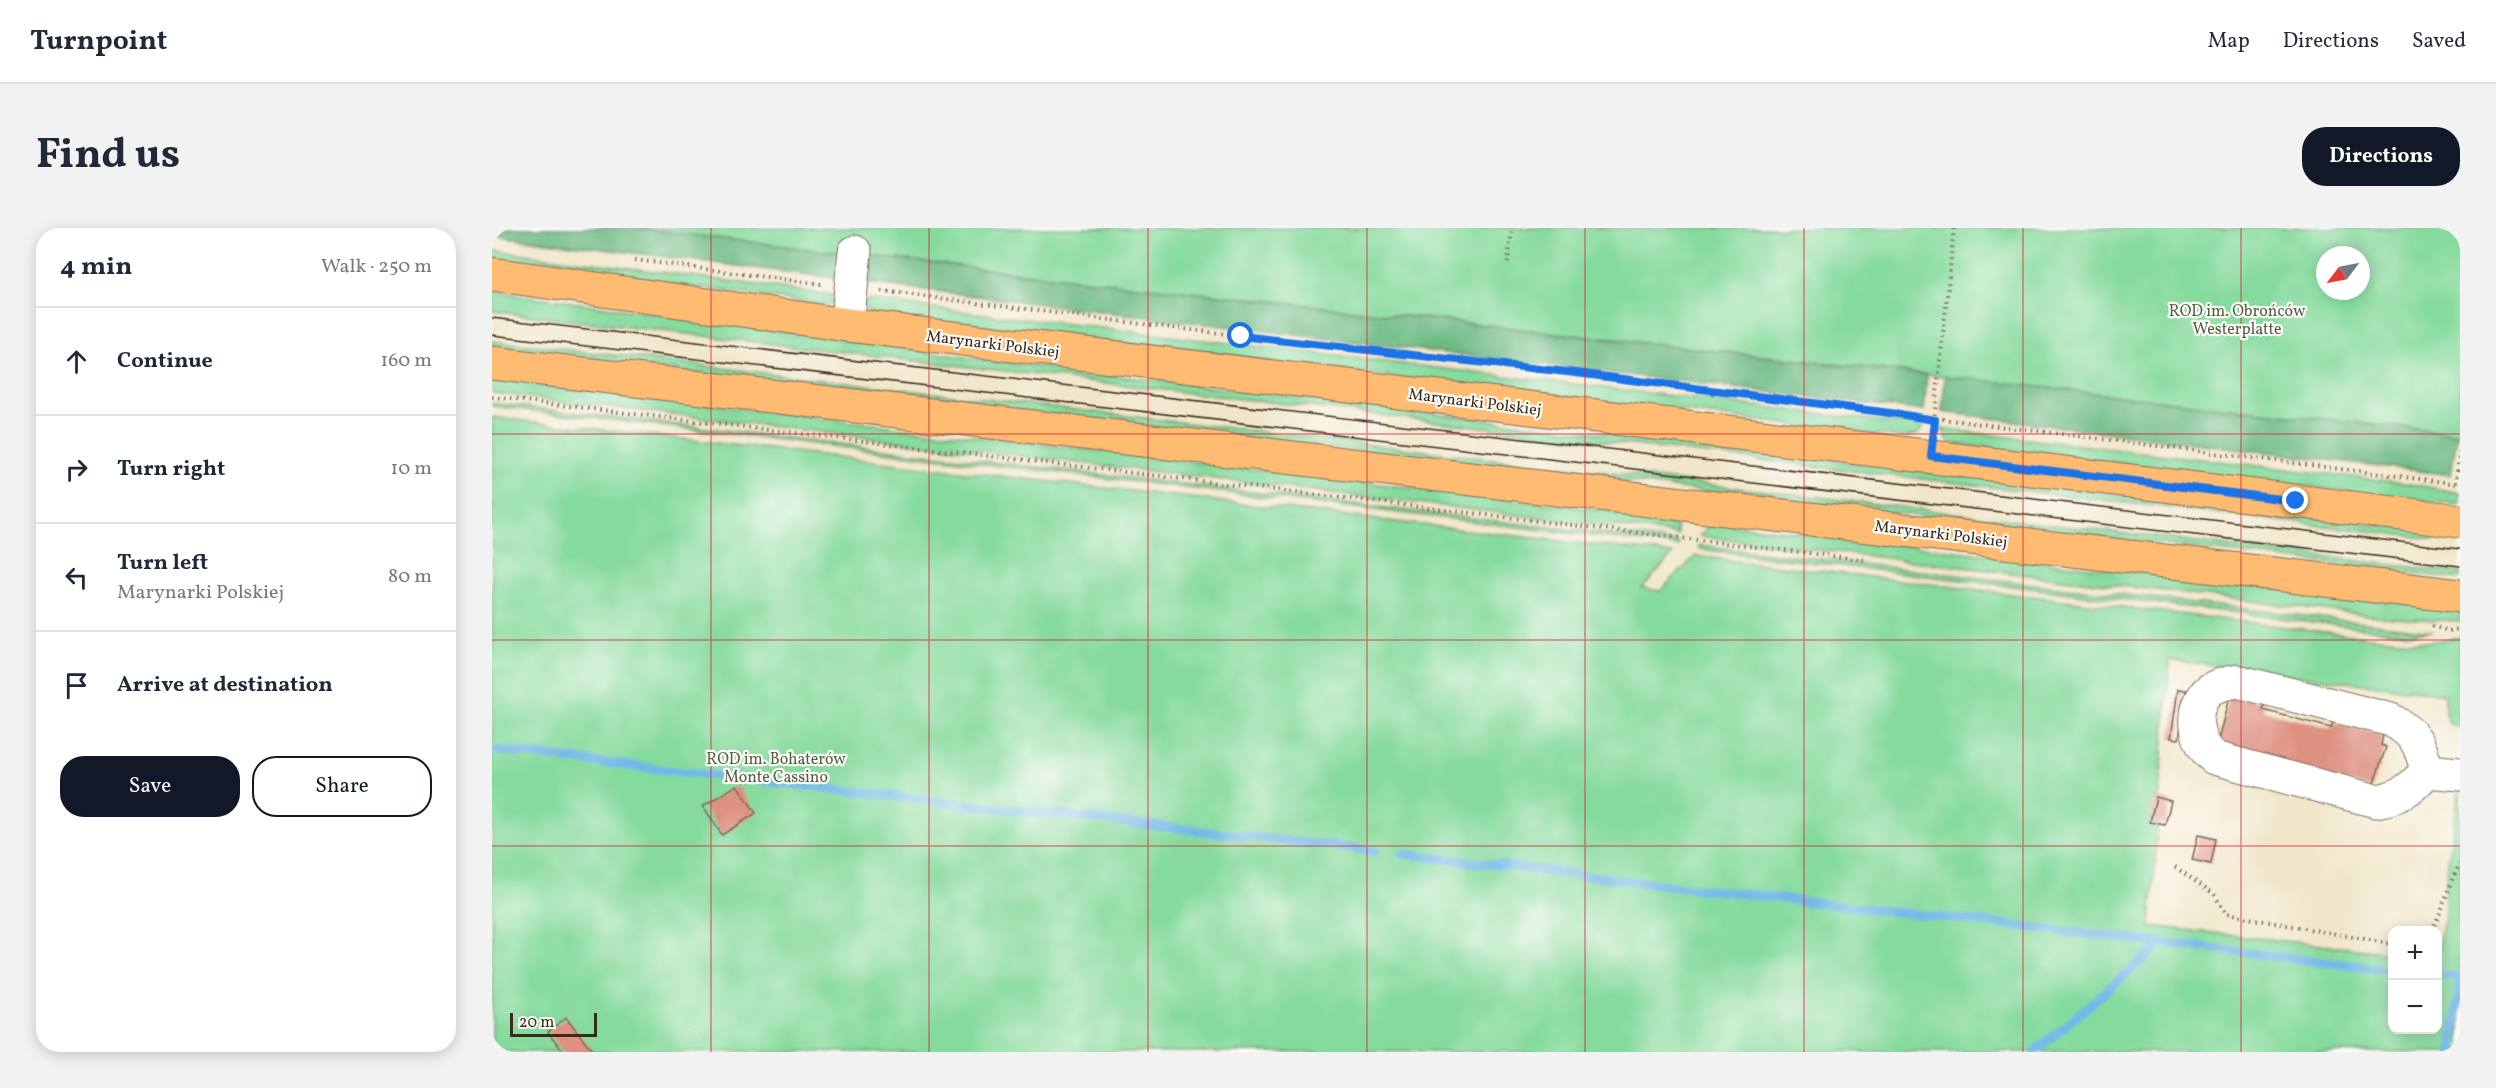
<!DOCTYPE html>
<html lang="en">
<head>
<meta charset="utf-8">
<style>
  body { margin:0; font-family:Vollkorn,serif; background:#f2f2f3; color:#1f2937 }
  .controls { position:absolute; right:18px; bottom:18px; display:grid; overflow:hidden; border-radius:12px; box-shadow:0 3px 15px #0003 }
  .controls button { width:54px; height:54px; display:grid; place-items:center; padding:0; border:0; border-bottom:2px solid #e0e1e3; background:#fff; color:#1f2937; font:30px sans-serif }
  .compass { position:absolute; left:1824px; top:18px; width:54px; height:54px; border-radius:50%; background:#fff; box-shadow:0 3px 15px #0003; rotate:238deg }
  .scale { position:absolute; left:18px; bottom:15px; width:87px; box-sizing:border-box; padding-left:6px; border:3px solid #3b2a1e; border-top:0; font-size:16px; line-height:21px; white-space:nowrap; color:#3b2a1e; -webkit-text-stroke:4px #fdfcf7; paint-order:stroke }
  .stop { position:absolute; width:18px; height:18px; margin:-14px; border:4px solid #1a73e8; border-radius:50%; background:#fff }
  .stop.end { background:#1a73e8; border-color:#fff; box-shadow:0 2px 6px #0008 }
  .list { margin:0; padding:0; list-style:none }
  h2 { display:flex; justify-content:space-between; align-items:center; height:78px; margin:0; padding:0 24px; font-size:26px }
  h2 small { font-size:20px; font-weight:400; color:#747a83 }
  .list li { display:grid; grid-template-columns:39px 1fr auto; gap:18px; align-items:center; box-sizing:border-box; height:108px; padding:0 24px; border-top:2px solid #e0e1e3 }
  .list b { display:block; font-size:22px; white-space:nowrap }
  .list p { margin:0; font-size:20px; white-space:nowrap; color:#747a83 }
  .list em { font-size:20px; font-style:normal; color:#747a83 }
  .actions { display:flex; gap:12px; padding:18px 24px }
  .actions a { flex:1; padding:14px 0; border:2px solid #111827; border-radius:24px; text-align:center; font-size:21px; color:#111827 }
  .actions .main { background:#111827; color:#fff }
  .icon { flex:none; width:33px; height:33px; fill:none; stroke:currentColor; stroke-width:2; stroke-linecap:round; stroke-linejoin:round }
  .map { position:relative; flex:none; width:1968px; height:824px; overflow:hidden; border-radius:24px }
  header { display:flex; align-items:center; gap:36px; box-sizing:border-box; height:84px; padding:0 30px; background:#fff; border-bottom:2px solid #e0e1e3 }
  header strong { font-size:28px }
  nav { display:flex; gap:33px; margin-inline-start:auto; font-size:21px }
  .intro { display:flex; align-items:center; justify-content:space-between; box-sizing:border-box; height:144px; padding:0 36px }
  h1 { margin:0; font-size:42px }
  .button { padding:15px 27px; border-radius:24px; background:#111827; color:#fff; font-size:21px; font-weight:700 }
  main { display:flex; gap:36px; padding:0 36px }
  aside { flex:1; background:#fff; border-radius:24px; box-shadow:0 3px 15px #0003 }
  .map>svg:first-child { display:block }
</style>
</head>
<body>
<header>
<strong>Turnpoint</strong>
<nav><a>Map</a><a>Directions</a><a>Saved</a></nav>
</header>
<div class="intro"><h1>Find us</h1><a class="button">Directions</a></div>
<main>
<aside>
<h2>4 min<small>Walk · 250 m</small></h2>
<ul class="list">
<li><svg class="icon" aria-label="ahead" viewBox="0 0 24 24"><path d="M12 20V5M6 11l6-6 6 6"/></svg><div><b>Continue</b></div><em>160 m</em></li>
<li><svg class="icon" aria-label="right" viewBox="0 0 24 24"><path d="M7 20v-9h11M14 6l5 5-5 5"/></svg><div><b>Turn right</b></div><em>10 m</em></li>
<li><svg class="icon" aria-label="left" viewBox="0 0 24 24"><path d="M17 20v-9H6M10 6l-5 5 5 5"/></svg><div><b>Turn left</b><p>Marynarki Polskiej</p></div><em>80 m</em></li>
<li><svg class="icon" aria-label="arrive" viewBox="0 0 24 24"><path d="M6 21V4h12l-3 4 3 4H6"/></svg><div><b>Arrive at destination</b></div></li>
</ul>
<div class="actions"><a class="main">Save</a><a>Share</a></div>
</aside>
<div class="map">
<svg width="1968" height="824" viewBox="0 0 1968 824">
  <rect width="100%" height="100%" fill="#fdfcf7"/>
  <filter id="ink" filterUnits="userSpaceOnUse"><feTurbulence type="fractalNoise" baseFrequency=".0167" numOctaves="2"/><feDisplacementMap in="SourceGraphic" scale="12" xChannelSelector="R" yChannelSelector="G"/><feConvolveMatrix kernelMatrix="1 2 1 2 8 2 1 2 1" color-interpolation-filters="sRGB"/></filter>
  <filter id="wash" filterUnits="userSpaceOnUse"><feTurbulence type="fractalNoise" baseFrequency=".008" numOctaves="4" result="noise"/><feDisplacementMap in="SourceGraphic" scale="24" xChannelSelector="R" yChannelSelector="G"/><feGaussianBlur stdDeviation="1.35" result="paint"/><feColorMatrix in="noise" values="0 0 0 0 0 0 0 0 0 0 0 0 0 0 0 0 0 1.4 0 .05"/><feComposite in="paint" operator="in"/></filter>
  <g filter="url(#wash)">
    <rect width="100%" height="100%" fill="#f1e6ca"/>
    <g fill="#85da9d" stroke="#60825e" stroke-width="1.5" fill-rule="evenodd">
      <path d="M141 0H1968V206L352 25ZM1833 27H1869V63H1833Z"/>
      <path d="M0 22 41 27 348 68 335 77 0 32Z"/>
      <path d="M0 63 516 135 1968 307V314L0 83Z"/>
      <path d="M367 71 1431 198 1426 206 1411 210 381 86 372 81Z"/>
      <path d="M0 113 1968 345V351L0 121Z"/>
      <path d="M0 151 1176 290 1184 299 1186 306 0 165Z"/>
      <path d="M0 175 1186 314V318L0 178Z"/>
      <path d="M0 189 1181 326 1150 360 1168 363 1204 328 1886 410 1934 414 1968 409V499L1957 496 1953 485V466L1678 432 1658 698 1900 725V802H1946V716L1952 694 1955 642 1968 558V824H0Z"/>
      <path d="M1449 201 1913 255 1968 265V277L1457 215Z"/>
      <path d="M1223 295 1968 382V393L1901 390 1208 308 1214 300Z"/>
      <path d="M1207 317 1941 403 1914 405 1207 321Z"/>
    </g>
    <g fill="#6cba84" stroke="#547251" stroke-width="1.5">
      <path d="M0 0H141L352 25 349 51 0 7Z"/>
      <path d="M370 27 1435 147 1432 183 367 54Z"/>
      <path d="M1453 148 1965 206 1959 247 1450 184Z"/>
    </g>
    <g fill="none" stroke-linecap="round" stroke-linejoin="round">
      <g stroke="#72b8e9" stroke-width="9">
        <path d="M0 522 884 623"/>
        <path d="M911 626 1900 742"/>
        <path d="M1946 747 1968 750"/>
        <path d="M1542 824 1669 716"/>
        <path d="M1960 824 1968 754"/>
      </g>
    </g>
    <g id="blocks">
      <g fill="#de9081">
        <path d="M1686 461 1694 462 1687 511 1679 510Z"/>
        <path d="M1738 466 1773 475 1771 482 1839 500 1841 494 1891 507 1889 517 1894 519 1880 561 1724 520Z"/>
        <path d="M245 557 264 585 230 607 211 578Z"/>
        <path d="M1664 569 1679 573 1673 597 1658 594Z"/>
        <path d="M1706 607 1724 611 1719 636 1700 632Z"/>
        <path d="M74 789 100 822 97 824H72L56 804Z"/>
      </g>
    </g>
  </g>
  <g filter="url(#ink)">
    <use href="#blocks" fill-opacity="0" stroke="#7b6c5a" stroke-width="1.5"/>
    <g fill="none" stroke-linecap="round" stroke-linejoin="round">
      <g stroke="#7b6c5a" stroke-width="35">
        <g id="minor">
          <path d="M355 97 363 24"/>
          <path d="M1745 453 1899 492C1924 506 1928 515 1935 543 1919 561 1909 569 1884 573L1722 530C1704 516 1698 485 1714 465 1721 457 1736 455 1745 453Z"/>
          <path d="M1935 543 1968 546"/>
        </g>
      </g>
      <g stroke="#7b6c5a" stroke-width="35">
        <g id="major">
          <path d="M0 46 355 97 1968 293"/>
          <path d="M0 135 1968 368"/>
        </g>
      </g>
      <g stroke="#7b6c5a" stroke-width="4" stroke-dasharray="1.5 4.5" stroke-linecap="butt">
        <path d="M143 32 329 56"/>
        <path d="M1016 35 1020 0"/>
        <path d="M390 63 682 100 1084 145 1968 256"/>
        <path d="M0 169 1375 332"/>
        <path d="M1442 193 1462 0"/>
        <path d="M1964 255 1968 219"/>
        <path d="M1940 398 1957 403 1967 401"/>
        <path d="M1683 639 1722 666 1734 686 1900 716"/>
        <path d="M1939 702C1953 681 1955 657 1968 636"/>
      </g>
      <use href="#minor" stroke="#fff" stroke-width="33"/>
      <use href="#major" stroke="#ffbb71" stroke-width="33"/>
      <g stroke="#3b2a1e" stroke-width="1.5">
        <path d="M0 90 1968 321"/>
        <path d="M0 107 1968 338"/>
      </g>
    </g>
  </g>
  <g fill="none" stroke-linecap="round" stroke-linejoin="round" filter="url(#ink)">
    <path stroke="#1a73e8" stroke-width="8" d="M749 108 1084 145 1406 186 1443 192 1439 228 1804 273"/>
  </g>
  <path fill="none" stroke="#d62828" stroke-width="1.5" stroke-opacity="0.55" d="M219 0V824M437 0V824M656 0V824M875 0V824M1093 0V824M1312 0V824M1531 0V824M1749 0V824M0 206H1968M0 412H1968M0 618H1968"/>
  <g text-anchor="middle" stroke-width="4.5" stroke-linejoin="round" paint-order="stroke">
    <g font-size="16" fill="#515f44" stroke="#fdfcf7">
      <text x="1745" y="88">ROD im. Obrońców<tspan x="1745" dy="18">Westerplatte</tspan></text>
      <text x="284" y="536">ROD im. Bohaterów<tspan x="284" dy="18">Monte Cassino</tspan></text>
    </g>
    <g font-size="16" fill="#3b2a1e" stroke="#fdfcf7">
      <text transform="translate(501 115) rotate(7)" y="6">Marynarki Polskiej</text>
      <text transform="translate(983 173) rotate(7)" y="6">Marynarki Polskiej</text>
      <text transform="translate(1449 305) rotate(7)" y="6">Marynarki Polskiej</text>
    </g>
  </g>
</svg>
<div class="controls">
<button>+</button>
<button>−</button>
</div>
<svg class="compass" viewBox="-18 -18 36 36"><path d="M0-13l5 13h-10z" fill="#e53935"/><path d="M0 13l5-13h-10z" fill="#747a83"/></svg>
<div class="scale">20 m</div>
<div class="stop" style="left:749px;top:108px"></div>
<div class="stop end" style="left:1804px;top:273px"></div>
</div>
</main>
</body>
</html>
